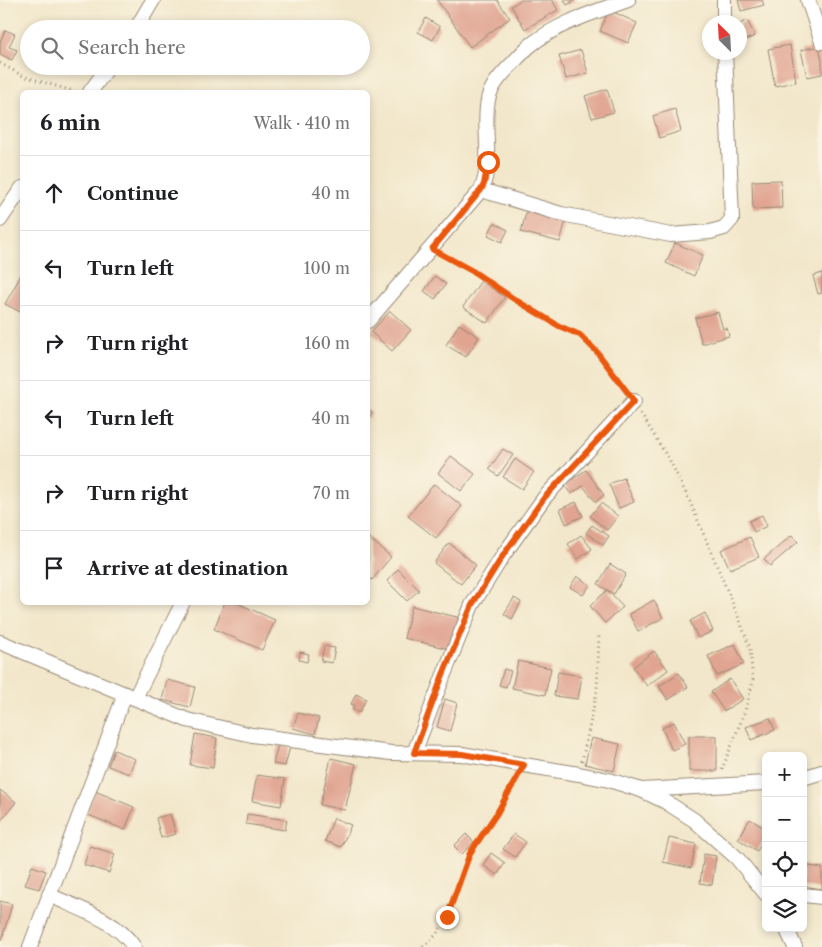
<!DOCTYPE html>
<html lang="en">
<head>
<meta charset="utf-8">
<style>
  body { margin:0; font-family:"Libre Caslon Text",serif; background:#f2f2f2; color:#202124 }
  .controls { position:absolute; right:15px; bottom:15px; display:grid; overflow:hidden; border-radius:8px; box-shadow:0 2px 8px #0003 }
  .controls button { width:45px; height:45px; display:grid; place-items:center; padding:0; border:0; border-bottom:1px solid #e0e0e0; background:#fff; color:#202124; font:25px sans-serif }
  .compass { position:absolute; left:702px; top:15px; width:45px; height:45px; border-radius:50%; background:#fff; box-shadow:0 2px 8px #0003; rotate:336deg }
  .stop { position:absolute; width:15px; height:15px; margin:-11px; border:4px solid #ea580c; border-radius:50%; background:#fff }
  .stop.end { background:#ea580c; border-color:#fff; box-shadow:0 1px 5px #0008 }
  .list { margin:0; padding:0; list-style:none }
  h2 { display:flex; justify-content:space-between; align-items:center; height:65px; margin:0; padding:0 20px; font-size:21px }
  h2 small { font-size:16px; font-weight:400; color:#757577 }
  .list li { display:grid; grid-template-columns:32px 1fr auto; gap:15px; align-items:center; box-sizing:border-box; height:75px; padding:0 20px; border-top:1px solid #e0e0e0 }
  .list b { display:block; font-size:19px; white-space:nowrap }
  .list em { font-size:16px; font-style:normal; color:#757577 }
  .icon { flex:none; width:28px; height:28px; fill:none; stroke:currentColor; stroke-width:2; stroke-linecap:round; stroke-linejoin:round }
  .map { position:relative; flex:none; width:822px; height:947px; overflow:hidden }
  .search { position:absolute; background:#fff; box-shadow:0 2px 8px #0003; left:20px; top:20px; width:350px; height:55px; display:flex; align-items:center; gap:12px; box-sizing:border-box; padding:0 18px; border-radius:28px; color:#757577; font-size:19px }
  .panel { position:absolute; background:#fff; box-shadow:0 2px 8px #0003; left:20px; top:90px; width:350px; height:515px; border-radius:8px }
  .map>svg:first-child { display:block }
</style>
</head>
<body>
<div class="map">
<svg width="822" height="947" viewBox="0 0 822 947">
  <rect width="100%" height="100%" fill="#fcf5e5"/>
  <filter id="ink" filterUnits="userSpaceOnUse"><feTurbulence type="fractalNoise" baseFrequency=".02" numOctaves="2"/><feDisplacementMap in="SourceGraphic" scale="10" xChannelSelector="R" yChannelSelector="G"/><feConvolveMatrix kernelMatrix="1 2 1 2 8 2 1 2 1" color-interpolation-filters="sRGB"/></filter>
  <filter id="wash" filterUnits="userSpaceOnUse"><feTurbulence type="fractalNoise" baseFrequency=".0096" numOctaves="4" result="noise"/><feDisplacementMap in="SourceGraphic" scale="20" xChannelSelector="R" yChannelSelector="G"/><feGaussianBlur stdDeviation="1.12" result="paint"/><feColorMatrix in="noise" values="0 0 0 0 0 0 0 0 0 0 0 0 0 0 0 0 0 1.4 0 .05"/><feComposite in="paint" operator="in"/></filter>
  <g filter="url(#wash)">
    <rect width="100%" height="100%" fill="#f2e7cb"/>
    <g id="blocks">
      <g fill="#e0a491">
        <path d="M437 0H497L510 18 470 47Z"/>
        <path d="M521 0H552L558 10 525 29 511 6Z"/>
        <path d="M564 0H576L567 5Z"/>
        <path d="M738 0H762L764 5 741 11Z"/>
        <path d="M609 10 637 23 628 43 600 31Z"/>
        <path d="M426 18 440 27 433 40 418 32Z"/>
        <path d="M747 20 755 36 745 40 740 28V24Z"/>
        <path d="M5 30 15 34 9 47 17 50 12 60 0 54V42Z"/>
        <path d="M790 45 796 82 775 86 768 49Z"/>
        <path d="M819 46 822 61V74L807 77 801 50Z"/>
        <path d="M581 50 588 73 566 79 559 56Z"/>
        <path d="M607 89 614 112 592 118 585 96Z"/>
        <path d="M675 109 681 131 659 138 653 116Z"/>
        <path d="M781 180 782 208 753 209 752 181Z"/>
        <path d="M527 209 566 220 560 242 521 232Z"/>
        <path d="M494 223 508 230 502 242 488 235Z"/>
        <path d="M675 243 703 255 694 276 666 263Z"/>
        <path d="M822 273V293L818 294 813 276Z"/>
        <path d="M435 276 446 284 435 299 424 291Z"/>
        <path d="M20 277 22 278V313L5 304Z"/>
        <path d="M481 281 505 297 487 323 463 307Z"/>
        <path d="M390 311 411 330 392 351 371 332Z"/>
        <path d="M718 312 723 329 727 328 729 336 702 344 695 318Z"/>
        <path d="M459 324 479 337 466 357 446 345Z"/>
        <path d="M368 410 372 412 368 421Z"/>
        <path d="M503 449 513 455 498 476 489 469Z"/>
        <path d="M451 456 475 474 461 491 438 473Z"/>
        <path d="M515 459 534 472 522 489 503 477Z"/>
        <path d="M586 470 604 495 596 502 583 486 571 494 564 485Z"/>
        <path d="M624 478 634 502 619 508 609 484Z"/>
        <path d="M434 484 462 506 436 538 408 516Z"/>
        <path d="M576 502 583 516 566 524 560 509Z"/>
        <path d="M601 503 618 516 607 530 590 516Z"/>
        <path d="M762 515 767 526 754 532 749 521Z"/>
        <path d="M592 525 609 536 603 545 586 533Z"/>
        <path d="M581 535 592 549 578 559 568 544Z"/>
        <path d="M792 535 798 542 770 566 764 559Z"/>
        <path d="M368 537 391 557 372 580 368 576Z"/>
        <path d="M750 537 759 557 730 569 721 550Z"/>
        <path d="M449 543 476 565 461 584 434 563Z"/>
        <path d="M610 564 626 574 614 594 607 590 623 607 605 623 590 606 607 590 598 584Z"/>
        <path d="M398 569 419 590 407 601 387 581Z"/>
        <path d="M577 576 590 585 583 595 570 587Z"/>
        <path d="M514 598 521 602 512 619 504 614Z"/>
        <path d="M654 600 663 618 638 631 629 614Z"/>
        <path d="M225 602H235L275 620 262 650 214 629Z"/>
        <path d="M412 606 461 618 453 650 404 638Z"/>
        <path d="M705 613 713 631 698 638 690 621Z"/>
        <path d="M735 644 744 664 717 676 708 656Z"/>
        <path d="M324 646 335 648 332 663 321 661Z"/>
        <path d="M654 651 668 670 647 686 633 667Z"/>
        <path d="M300 652 309 654 307 662 299 660Z"/>
        <path d="M518 661 551 668 545 695 512 688Z"/>
        <path d="M504 669 511 671 506 687 499 685Z"/>
        <path d="M558 672 582 676 578 699 554 696Z"/>
        <path d="M679 673 688 687 668 700 659 686Z"/>
        <path d="M730 679 743 699 724 711 711 692Z"/>
        <path d="M167 680 195 687 190 707 162 700Z"/>
        <path d="M356 694 366 699 359 713 352 709 354 705 351 704Z"/>
        <path d="M445 699 457 703 450 731 437 727Z"/>
        <path d="M298 713 319 718 315 734 293 728Z"/>
        <path d="M770 718 775 730 751 740 746 727Z"/>
        <path d="M674 722 685 744 672 750 662 728Z"/>
        <path d="M195 734 217 738 213 768 190 765Z"/>
        <rect x="689" y="736" width="28" height="35"/>
        <path d="M591 738 620 744 614 771 585 764Z"/>
        <path d="M278 745 290 747 285 766 273 764Z"/>
        <path d="M114 750 135 759 129 774 108 766Z"/>
        <path d="M331 758 356 764 345 810 320 805Z"/>
        <path d="M257 775 285 779 281 806 252 801Z"/>
        <path d="M0 790 16 802 0 822Z"/>
        <path d="M95 791 134 807 125 830 86 814Z"/>
        <path d="M170 814 176 834 161 838 156 818Z"/>
        <path d="M247 814 287 820 285 830 246 824Z"/>
        <path d="M334 818 351 825 341 847 325 841Z"/>
        <path d="M750 819 766 829V837L757 851 738 839Z"/>
        <path d="M466 834 474 842 462 854 454 846Z"/>
        <path d="M514 834 526 842 515 857 503 849Z"/>
        <path d="M669 838 696 844 691 868 663 862Z"/>
        <path d="M90 846 115 854 109 873 84 865Z"/>
        <path d="M491 853 505 863 497 875 483 865Z"/>
        <path d="M704 854 716 856 712 885 700 883Z"/>
        <path d="M803 865 822 868V889L803 886Z"/>
        <path d="M32 866 46 871 39 889 25 885Z"/>
        <path d="M0 901 12 904 2 939H0Z"/>
      </g>
    </g>
  </g>
  <g filter="url(#ink)">
    <use href="#blocks" fill-opacity="0" stroke="#968874" stroke-width="1"/>
    <g fill="none" stroke-linecap="round" stroke-linejoin="round">
      <g stroke="#968874" stroke-width="16">
        <g id="street">
          <path d="M724 0V22"/>
          <path d="M808 0 822 42"/>
          <path d="M136 29 153 0"/>
          <path d="M90 92 109 66"/>
          <path d="M481 190 561 214 671 235 710 232 724 228 732 219 725 52"/>
          <path d="M0 220 22 188"/>
          <path d="M368 321 481 190C494 161 482 130 488 100 490 87 501 75 510 66 517 59 524 50 532 44 560 22 596 12 628 0"/>
          <path d="M0 642 187 720 252 735 391 753 462 754 524 765 579 774 609 780 641 790 666 802 694 820 737 858 766 894"/>
          <path d="M135 698 183 602"/>
          <path d="M414 753 443 677 472 605 504 554 544 498 634 401"/>
          <path d="M803 778 822 772"/>
          <path d="M642 790 766 783"/>
          <path d="M49 895C77 908 117 920 134 947"/>
          <path d="M803 895 822 897"/>
          <path d="M786 928 795 947"/>
          <path d="M30 947 125 694"/>
        </g>
      </g>
      <g stroke="#968874" stroke-width="3" stroke-dasharray="1 4" stroke-linecap="butt">
        <path d="M0 63 23 76 76 92"/>
        <path d="M444 256 474 272 514 299 559 326 580 335 597 352 626 390"/>
        <path d="M641 414 670 461 691 504 740 621 750 648 753 681 745 711 721 772"/>
        <path d="M582 761 597 691 599 634"/>
        <path d="M423 947 436 935 447 917 470 853 497 813 516 779"/>
      </g>
      <use href="#street" stroke="#fff" stroke-width="14"/>
    </g>
  </g>
  <g fill="none" stroke-linecap="round" stroke-linejoin="round" filter="url(#ink)">
    <path stroke="#ea580c" stroke-width="6" d="M447 917 470 853 497 813 524 765 462 754 414 753 442 677 472 605 504 554 544 498 634 401 597 352 580 335 559 326 514 299 474 272 432 249 481 190 484 184 488 162"/>
  </g>
</svg>
<div class="controls">
<button>+</button>
<button>−</button>
<button><svg class="icon" aria-label="locate" viewBox="0 0 24 24"><circle cx="12" cy="12" r="6"/><path d="M12 2v4M12 18v4M2 12h4M18 12h4"/></svg></button>
<button><svg class="icon" aria-label="layers" viewBox="0 0 24 24"><path d="M12 4l9 5-9 5-9-5zM3 14l9 5 9-5"/></svg></button>
</div>
<svg class="compass" viewBox="-18 -18 36 36"><path d="M0-13l5 13h-10z" fill="#e53935"/><path d="M0 13l5-13h-10z" fill="#757577"/></svg>
<div class="stop" style="left:488px;top:162px"></div>
<div class="stop end" style="left:447px;top:917px"></div>
<div class="search"><svg class="icon" aria-label="search" viewBox="0 0 24 24"><circle cx="10" cy="10" r="6"/><path d="M15 15l6 6"/></svg>Search here</div>
<section class="panel">
<h2>6 min<small>Walk · 410 m</small></h2>
<ul class="list">
<li><svg class="icon" aria-label="ahead" viewBox="0 0 24 24"><path d="M12 20V5M6 11l6-6 6 6"/></svg><div><b>Continue</b></div><em>40 m</em></li>
<li><svg class="icon" aria-label="left" viewBox="0 0 24 24"><path d="M17 20v-9H6M10 6l-5 5 5 5"/></svg><div><b>Turn left</b></div><em>100 m</em></li>
<li><svg class="icon" aria-label="right" viewBox="0 0 24 24"><path d="M7 20v-9h11M14 6l5 5-5 5"/></svg><div><b>Turn right</b></div><em>160 m</em></li>
<li><svg class="icon" aria-label="left" viewBox="0 0 24 24"><path d="M17 20v-9H6M10 6l-5 5 5 5"/></svg><div><b>Turn left</b></div><em>40 m</em></li>
<li><svg class="icon" aria-label="right" viewBox="0 0 24 24"><path d="M7 20v-9h11M14 6l5 5-5 5"/></svg><div><b>Turn right</b></div><em>70 m</em></li>
<li><svg class="icon" aria-label="arrive" viewBox="0 0 24 24"><path d="M6 21V4h12l-3 4 3 4H6"/></svg><div><b>Arrive at destination</b></div></li>
</ul>
</section>
</div>
</body>
</html>
